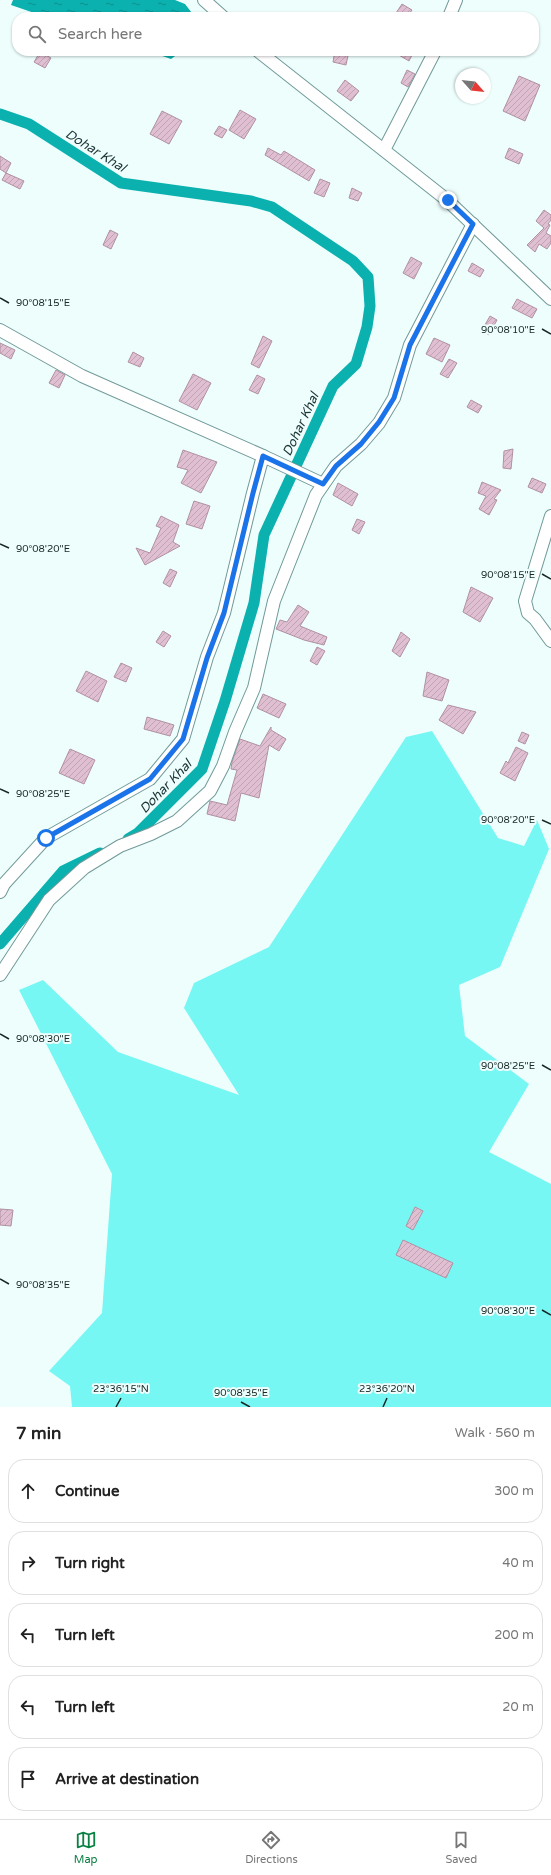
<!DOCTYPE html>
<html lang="en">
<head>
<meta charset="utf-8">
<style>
  body { margin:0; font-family:"Varela Round",sans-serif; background:#f6f6f6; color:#222 }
  .compass { position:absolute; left:455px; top:68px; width:36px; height:36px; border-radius:50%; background:#fff; box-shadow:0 1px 3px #0004; rotate:117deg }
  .stop { position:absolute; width:12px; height:12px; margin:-9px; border:3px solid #1a73e8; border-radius:50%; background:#fff }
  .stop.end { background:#1a73e8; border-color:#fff; box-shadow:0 1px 4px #0008 }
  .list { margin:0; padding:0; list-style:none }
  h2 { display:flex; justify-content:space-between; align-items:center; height:52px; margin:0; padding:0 16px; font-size:17px }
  h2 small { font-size:13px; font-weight:400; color:#767676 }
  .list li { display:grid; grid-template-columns:26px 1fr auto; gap:12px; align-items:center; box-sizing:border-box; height:64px; margin:0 8px 8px; padding:0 8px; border:1px solid #e0e0e0; border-radius:16px }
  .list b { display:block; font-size:15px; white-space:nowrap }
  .list em { font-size:13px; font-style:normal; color:#767676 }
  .icon { flex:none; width:22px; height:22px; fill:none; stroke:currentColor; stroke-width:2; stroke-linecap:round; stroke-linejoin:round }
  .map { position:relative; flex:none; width:551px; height:1407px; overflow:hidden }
  .search { position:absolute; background:#fff; box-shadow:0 1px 3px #0004; left:12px; right:12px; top:12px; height:44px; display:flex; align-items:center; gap:10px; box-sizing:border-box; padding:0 14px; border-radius:16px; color:#767676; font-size:15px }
  .sheet { height:412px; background:#fff }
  nav { display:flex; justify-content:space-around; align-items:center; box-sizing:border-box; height:56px; border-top:1px solid #e0e0e0; background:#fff; font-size:11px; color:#767676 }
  nav a { display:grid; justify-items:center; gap:2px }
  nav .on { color:#0b8043 }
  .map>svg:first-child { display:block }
</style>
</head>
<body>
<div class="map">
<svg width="551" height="1407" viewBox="0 0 551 1407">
  <defs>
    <pattern id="water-ripples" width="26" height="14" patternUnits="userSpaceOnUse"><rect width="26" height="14" fill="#0bb1af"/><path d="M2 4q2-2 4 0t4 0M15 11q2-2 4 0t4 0" fill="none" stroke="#0a908e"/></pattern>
    <pattern id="building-hatch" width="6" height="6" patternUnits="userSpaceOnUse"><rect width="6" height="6" fill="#e0bfd2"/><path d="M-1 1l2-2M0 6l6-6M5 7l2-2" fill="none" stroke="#bfa4b4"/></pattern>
  </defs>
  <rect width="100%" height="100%" fill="#edfefd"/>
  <path fill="#77f7f4" d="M432 731 498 838 524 846 537 820 549 849 500 967 459 985 465 1036 529 1084 489 1152 551 1184V1407H72L70 1386 49 1371 102 1313 112 1174 19 990 43 980 118 1052 239 1095 184 1008 194 983 269 947 406 737Z"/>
  <g fill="url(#water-ripples)">
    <path d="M13 0H175L185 4 195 17H46L11 5Z"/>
    <path d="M148 51H182L171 59Z"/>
  </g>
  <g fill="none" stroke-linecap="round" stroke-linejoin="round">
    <g stroke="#0bb1af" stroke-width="11">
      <path d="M0 114 29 124 121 183 251 201 272 207 353 261 368 277 370 306 367 327 356 364 333 386 264 535 254 603 225 701 202 769 138 833 128 839"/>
      <path d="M0 944 63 871 100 853"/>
    </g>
  </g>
  <g fill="url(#building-hatch)" stroke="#b090a2">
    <path d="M402 4 412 10 407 17H402L396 13Z"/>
    <path d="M335 51H349L346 65 333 62Z"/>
    <path d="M392 51H414L409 61Z"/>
    <path d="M40 52 51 58 45 68 34 62Z"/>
    <path d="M407 70 415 74 408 87 401 83Z"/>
    <path d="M519 76 540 85 525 121 503 111Z"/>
    <path d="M345 80 359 91 351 101 337 91Z"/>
    <path d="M240 110 256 119 244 139 229 130Z"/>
    <path d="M162 111 182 121 169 144 150 134Z"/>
    <path d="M219 126 227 130 222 138 214 134Z"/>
    <path d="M268 148 281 155 284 151 315 170 309 181 265 155Z"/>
    <path d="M509 148 523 154 519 164 505 158Z"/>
    <path d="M0 156 11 163 6 173 0 169Z"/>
    <path d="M6 173 24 181 20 189 2 180Z"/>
    <path d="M320 179 330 183 324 197 314 193Z"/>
    <path d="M352 188 362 193 358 201 349 198Z"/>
    <path d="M544 210 551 215V220L548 224 550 225 546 233 551 236V243L547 249 539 244 535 252 527 245 544 228 536 221Z"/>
    <path d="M110 230 118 234 111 249 103 245Z"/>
    <path d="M411 257 422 263 414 279 403 273Z"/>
    <path d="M472 263 484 270 480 277 468 271Z"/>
    <path d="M517 299 537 309 532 318 512 308Z"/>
    <path d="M490 316 497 320 489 335 482 330Z"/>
    <path d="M263 336 272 341 259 368 251 364Z"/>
    <path d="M434 338 450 345 442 362 426 354Z"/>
    <path d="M0 343 15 350 11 359 0 353Z"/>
    <path d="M133 352 144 358 140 367 128 362Z"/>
    <path d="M449 359 457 363 448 378 440 374Z"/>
    <path d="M56 370 65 375 59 388 49 383Z"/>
    <path d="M193 374 211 383 197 410 179 401Z"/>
    <path d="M257 375 265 379 258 394 249 390Z"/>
    <path d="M471 400 482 406 478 413 467 407Z"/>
    <path d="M513 449 511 469 503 468 504 451Z"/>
    <path d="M183 450 217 462 201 493 181 483 188 470 177 467Z"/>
    <path d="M532 478 546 484 542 493 528 487Z"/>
    <path d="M482 482 501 490 494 499 497 500 489 515 479 509 486 496 478 493Z"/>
    <path d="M338 483 358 494 352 506 333 495Z"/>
    <path d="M194 501 210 506 202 529 186 524Z"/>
    <path d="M161 516 179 525 173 542 180 546 145 565 136 548 150 553 161 528 156 526Z"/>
    <path d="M357 519 365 522 359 534 352 530Z"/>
    <path d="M170 569 177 572 170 587 163 583Z"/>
    <path d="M471 587 493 598 480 622 463 612Z"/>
    <path d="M298 605 309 612 300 626 327 637 324 645 304 640 276 629 280 620 287 622Z"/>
    <path d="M163 631 171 636 164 647 156 642Z"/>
    <path d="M401 632 410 639 400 657 392 651Z"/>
    <path d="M317 647 325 651 317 665 310 661Z"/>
    <path d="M121 663 132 668 126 682 114 677Z"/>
    <path d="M86 671 107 681 98 702 76 691Z"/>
    <path d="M427 672 449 680 442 701 423 696Z"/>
    <path d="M263 694 286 704 279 718 257 708Z"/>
    <path d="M448 705 476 712 463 734 439 720Z"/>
    <path d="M147 717 174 725 170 736 144 729Z"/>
    <path d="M271 727V730L286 739 279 751 269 745 259 798 241 793 235 821 207 814 210 801 227 805 237 770 231 769 232 762 240 739 260 746Z"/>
    <path d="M522 732 529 735 525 744 518 741Z"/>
    <path d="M516 747 528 753 515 781 500 773 506 761 508 763Z"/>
    <path d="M70 749 95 760 84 784 59 773Z"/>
    <path d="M415 1207 423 1211 413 1230 406 1226Z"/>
    <path d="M0 1209 13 1210 11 1226 0 1225Z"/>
    <path d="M403 1240 453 1263 446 1278 396 1255Z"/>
  </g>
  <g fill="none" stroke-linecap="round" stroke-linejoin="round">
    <g stroke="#719a99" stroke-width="14">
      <g id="minor">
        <path d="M204 0 223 17"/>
        <path d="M449 17 456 0"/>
        <path d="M258 51 447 200 551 299"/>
        <path d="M384 150 435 51"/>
        <path d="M0 330 82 376 263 456"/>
        <path d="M551 516 525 601 528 613 535 619 551 641"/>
        <path d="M0 892 4 884 46 838 150 779 183 739 207 657 224 613 253 493 263 456 323 484"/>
        <path d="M0 975 49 900 84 868 120 846 151 834 177 821 210 791 223 766 235 732 254 688 274 601 316 495 336 466 361 444 379 423 394 398 410 345 473 224"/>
      </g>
    </g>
    <use href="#minor" stroke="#fff" stroke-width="12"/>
  </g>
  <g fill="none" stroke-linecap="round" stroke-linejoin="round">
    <path stroke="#1a73e8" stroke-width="5" d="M46 838 150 779 183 739 207 658 224 613 253 493 263 456 323 484 336 466 361 444 379 422 394 398 410 345 473 224 448 200"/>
  </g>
  <path fill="none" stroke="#172827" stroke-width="1.5" d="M0 298 9 303M542 329 551 334M0 544 9 548M542 574 551 579M0 789 9 793M542 820 551 824M0 1034 9 1039M542 1065 551 1070M0 1279 9 1284M542 1310 551 1315M241 1402 250 1407M116 1407 121 1398M383 1407 387 1398"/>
  <g text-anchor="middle" stroke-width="4" stroke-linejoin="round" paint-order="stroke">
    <g font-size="13" font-style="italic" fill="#203737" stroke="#edfefd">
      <text transform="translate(96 150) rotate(32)" y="5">Dohar Khal</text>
      <text transform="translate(300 424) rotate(-65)" y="5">Dohar Khal</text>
      <text transform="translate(165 786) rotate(-46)" y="5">Dohar Khal</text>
    </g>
  </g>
  <g font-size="10" text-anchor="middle" fill="#172827" stroke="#edfefd" stroke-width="4" stroke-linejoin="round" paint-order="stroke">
    <text x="43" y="306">90°08'15"E</text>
    <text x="508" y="333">90°08'10"E</text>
    <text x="43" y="552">90°08'20"E</text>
    <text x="508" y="578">90°08'15"E</text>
    <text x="43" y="797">90°08'25"E</text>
    <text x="508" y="823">90°08'20"E</text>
    <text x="43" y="1042">90°08'30"E</text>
    <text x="508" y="1069">90°08'25"E</text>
    <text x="43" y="1288">90°08'35"E</text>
    <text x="508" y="1314">90°08'30"E</text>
    <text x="121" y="1392">23°36'15"N</text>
    <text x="387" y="1392">23°36'20"N</text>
    <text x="241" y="1396">90°08'35"E</text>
  </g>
</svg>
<svg class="compass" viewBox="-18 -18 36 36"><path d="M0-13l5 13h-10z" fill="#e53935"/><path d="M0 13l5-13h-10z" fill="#767676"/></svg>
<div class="stop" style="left:46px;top:838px"></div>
<div class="stop end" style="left:448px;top:200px"></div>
<div class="search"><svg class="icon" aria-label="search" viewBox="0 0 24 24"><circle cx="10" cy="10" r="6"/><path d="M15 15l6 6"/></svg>Search here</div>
</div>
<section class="sheet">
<h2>7 min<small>Walk · 560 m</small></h2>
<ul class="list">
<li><svg class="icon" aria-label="ahead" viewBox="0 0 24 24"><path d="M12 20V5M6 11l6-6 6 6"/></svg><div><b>Continue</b></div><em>300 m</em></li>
<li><svg class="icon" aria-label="right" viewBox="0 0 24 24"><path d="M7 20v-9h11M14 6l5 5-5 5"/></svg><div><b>Turn right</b></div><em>40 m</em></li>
<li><svg class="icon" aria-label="left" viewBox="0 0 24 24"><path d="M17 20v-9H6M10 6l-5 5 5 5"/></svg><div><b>Turn left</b></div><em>200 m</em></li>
<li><svg class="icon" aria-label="left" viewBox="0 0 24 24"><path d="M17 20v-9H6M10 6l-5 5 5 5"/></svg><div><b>Turn left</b></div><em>20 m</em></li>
<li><svg class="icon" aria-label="arrive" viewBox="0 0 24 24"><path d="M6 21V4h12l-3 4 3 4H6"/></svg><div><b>Arrive at destination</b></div></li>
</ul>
</section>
<nav>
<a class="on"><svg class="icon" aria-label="map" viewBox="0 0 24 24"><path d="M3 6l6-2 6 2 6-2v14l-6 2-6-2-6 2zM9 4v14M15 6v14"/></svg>Map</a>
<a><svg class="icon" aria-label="directions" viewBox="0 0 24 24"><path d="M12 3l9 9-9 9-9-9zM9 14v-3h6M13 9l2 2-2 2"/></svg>Directions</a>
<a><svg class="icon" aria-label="saved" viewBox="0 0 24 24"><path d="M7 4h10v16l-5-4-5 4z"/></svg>Saved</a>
</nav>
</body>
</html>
